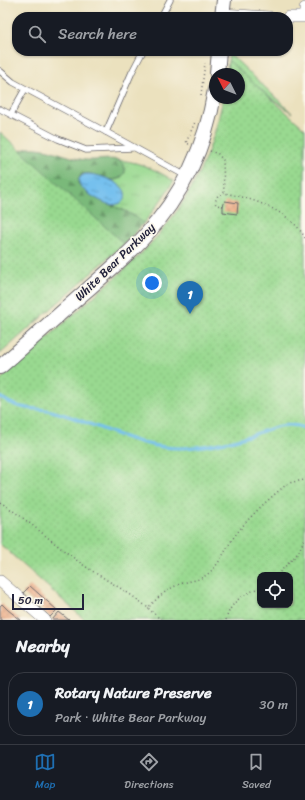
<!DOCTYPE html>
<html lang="en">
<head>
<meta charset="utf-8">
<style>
  body { margin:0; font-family:Sriracha,sans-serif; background:#20242c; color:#f1f3f6 }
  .controls { position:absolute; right:12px; bottom:12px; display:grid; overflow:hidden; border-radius:8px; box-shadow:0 1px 3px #0004 }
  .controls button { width:36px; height:36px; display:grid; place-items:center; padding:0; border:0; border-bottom:1px solid #363941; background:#171b24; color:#f1f3f6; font:20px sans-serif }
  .compass { position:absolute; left:209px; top:68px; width:36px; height:36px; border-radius:50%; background:#171b24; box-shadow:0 1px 3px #0004; rotate:312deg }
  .scale { position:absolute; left:12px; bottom:10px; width:72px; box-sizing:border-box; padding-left:4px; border:2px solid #22223b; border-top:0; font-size:11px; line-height:14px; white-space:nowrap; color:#22223b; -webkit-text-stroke:3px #fbf7ec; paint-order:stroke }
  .you { position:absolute; left:152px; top:283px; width:14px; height:14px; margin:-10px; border:3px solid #fff; border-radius:50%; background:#1a73e8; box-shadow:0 0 0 6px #1a73e833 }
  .badge { display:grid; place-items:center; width:26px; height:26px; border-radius:50%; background:#1f6fb2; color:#fff; font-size:13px; font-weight:700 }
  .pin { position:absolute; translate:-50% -33px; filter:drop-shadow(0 1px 2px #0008) }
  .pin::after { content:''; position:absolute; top:21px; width:14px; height:12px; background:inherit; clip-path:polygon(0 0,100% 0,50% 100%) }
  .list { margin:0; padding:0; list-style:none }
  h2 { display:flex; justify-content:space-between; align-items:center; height:52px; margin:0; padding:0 16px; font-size:17px }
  h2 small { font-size:13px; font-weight:400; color:#9ea1a6 }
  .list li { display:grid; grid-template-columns:26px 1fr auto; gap:12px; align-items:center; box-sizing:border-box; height:64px; margin:0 8px 8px; padding:0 8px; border:1px solid #363941; border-radius:16px }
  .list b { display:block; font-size:15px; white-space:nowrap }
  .list p { margin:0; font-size:13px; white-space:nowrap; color:#9ea1a6 }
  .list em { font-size:13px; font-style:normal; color:#9ea1a6 }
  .icon { flex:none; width:22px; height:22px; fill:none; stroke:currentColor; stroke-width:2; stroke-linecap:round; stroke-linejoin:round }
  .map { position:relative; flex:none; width:305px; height:620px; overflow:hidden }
  .search { position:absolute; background:#171b24; box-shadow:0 1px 3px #0004; left:12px; right:12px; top:12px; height:44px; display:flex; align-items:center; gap:10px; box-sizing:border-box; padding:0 14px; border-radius:16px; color:#9ea1a6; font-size:15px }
  .sheet { height:124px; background:#171b24 }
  nav { display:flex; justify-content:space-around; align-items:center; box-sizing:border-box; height:56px; border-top:1px solid #363941; background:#171b24; font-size:11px; color:#9ea1a6 }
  nav a { display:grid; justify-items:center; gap:2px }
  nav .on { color:#1f6fb2 }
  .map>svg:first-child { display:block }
</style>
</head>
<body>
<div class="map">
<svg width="305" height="620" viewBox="0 0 305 620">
  <defs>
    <pattern id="grass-tufts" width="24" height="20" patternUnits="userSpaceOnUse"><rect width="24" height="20" fill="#99d990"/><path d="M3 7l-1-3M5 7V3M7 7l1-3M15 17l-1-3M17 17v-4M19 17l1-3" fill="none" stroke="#84ba7d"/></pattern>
    <pattern id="forest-firs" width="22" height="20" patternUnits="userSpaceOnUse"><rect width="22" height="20" fill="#7ab97a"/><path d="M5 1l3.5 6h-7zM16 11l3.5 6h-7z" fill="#649665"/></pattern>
    <pattern id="park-dots" width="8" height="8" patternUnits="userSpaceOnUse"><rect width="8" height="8" fill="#99d990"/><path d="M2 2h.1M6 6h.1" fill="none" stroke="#84ba7d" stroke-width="1.8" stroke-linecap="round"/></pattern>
    <pattern id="water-ripples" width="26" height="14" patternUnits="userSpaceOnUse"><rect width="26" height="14" fill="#74c0ee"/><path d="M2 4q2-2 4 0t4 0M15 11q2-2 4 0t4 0" fill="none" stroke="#5f9cc2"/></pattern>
    <pattern id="building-cross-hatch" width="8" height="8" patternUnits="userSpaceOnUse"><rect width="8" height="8" fill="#eeaf88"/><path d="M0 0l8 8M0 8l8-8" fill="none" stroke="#cc9676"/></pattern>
  </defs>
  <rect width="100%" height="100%" fill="#fbf7ec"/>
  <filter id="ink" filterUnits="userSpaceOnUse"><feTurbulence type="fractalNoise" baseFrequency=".025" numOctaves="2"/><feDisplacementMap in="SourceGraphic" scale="8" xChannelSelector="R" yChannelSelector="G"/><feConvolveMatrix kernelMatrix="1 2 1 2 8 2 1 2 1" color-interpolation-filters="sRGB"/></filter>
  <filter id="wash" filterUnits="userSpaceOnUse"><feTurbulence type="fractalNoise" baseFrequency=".012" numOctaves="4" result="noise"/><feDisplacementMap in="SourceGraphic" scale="16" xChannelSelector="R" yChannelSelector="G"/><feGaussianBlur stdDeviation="0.9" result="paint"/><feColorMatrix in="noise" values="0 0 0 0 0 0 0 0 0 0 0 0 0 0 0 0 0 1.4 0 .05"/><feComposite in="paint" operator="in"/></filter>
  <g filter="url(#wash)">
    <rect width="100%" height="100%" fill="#ebe1be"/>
    <g fill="url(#grass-tufts)" stroke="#5e7e66">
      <path d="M229 53 292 113 239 74H227Z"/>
      <path d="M113 160C136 160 155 169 174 181L161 200 144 223 126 211 110 205 115 206 114 182 107 179C115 181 121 180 125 172L116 160Z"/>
    </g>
    <path fill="url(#forest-firs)" stroke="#4e6e5a" d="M28 148C49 146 66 158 86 160 95 161 113 157 120 161 124 164 125 168 125 172 113 195 82 157 78 183 86 197 111 204 125 211 131 214 138 219 144 223L124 244 30 327 20 151Z"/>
    <g fill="url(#park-dots)" stroke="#5e7e66" fill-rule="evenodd">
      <path d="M228 60 305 129V620H85L0 544V380C30 353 61 326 91 299 111 281 133 263 151 243 189 203 213 152 223 98H239V74H227ZM260 575H290V605H260Z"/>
      <path d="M0 132 124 244 0 354Z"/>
    </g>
    <path fill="url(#water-ripples)" stroke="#4b7194" d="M85 174C95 173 119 181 124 190 130 201 117 207 108 204 99 201 65 183 85 174Z"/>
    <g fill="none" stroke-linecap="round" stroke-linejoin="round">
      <path stroke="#74c0ee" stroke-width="3" d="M0 397C7 401 14 406 22 407 33 410 44 408 55 412 102 425 145 454 195 447 213 445 232 441 249 436 268 430 285 420 305 428"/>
    </g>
    <g id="blocks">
      <g fill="url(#building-cross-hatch)">
        <path d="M225 201 238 203 237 214 223 212V206Z"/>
        <path d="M30 586 57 610 50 617 23 593Z"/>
        <path d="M2 604 8 610 21 620H0V606Z"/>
        <path d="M59 612 69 620H52Z"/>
      </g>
    </g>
  </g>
  <g filter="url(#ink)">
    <use href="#blocks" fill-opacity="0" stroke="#686569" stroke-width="1"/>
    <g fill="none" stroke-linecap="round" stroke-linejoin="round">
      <g stroke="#686569" stroke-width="7">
        <g id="service">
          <path d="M161 17 170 0"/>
          <path d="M143 51 132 72 106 132 186 176"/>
          <path d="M0 71 13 82 106 132"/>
          <path d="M0 109 58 139 86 150 132 148"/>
          <path d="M11 114 25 89"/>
        </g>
      </g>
      <g stroke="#686569" stroke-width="12">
        <g id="minor">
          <path d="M222 14 269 17"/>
          <path d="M288 17H305V8"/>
          <path d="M0 581 45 620"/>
        </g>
      </g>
      <g stroke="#686569" stroke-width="16">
        <g id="tertiary">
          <path d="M222 17 224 0"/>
          <path d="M217 74 219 51"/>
          <path d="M0 367C29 342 57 316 86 291 106 273 126 257 144 237 182 196 206 145 215 90"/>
        </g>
      </g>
      <g stroke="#686569" stroke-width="1.5" stroke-dasharray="1 3" stroke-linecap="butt">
        <path d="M201 95 205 63"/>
        <path d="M189 144 186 143 195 122"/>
        <path d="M210 151 218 154 223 160 224 193C252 198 291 211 305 238"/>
        <path d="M223 206 216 205 215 202 218 195 224 193"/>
        <path d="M0 502C28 520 52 542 79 562 101 578 127 590 148 608"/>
        <path d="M277 575 298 553 305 538"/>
        <path d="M161 620 148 608C157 598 167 589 180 584 191 580 201 581 210 572 221 562 226 548 234 537 248 518 267 500 286 485L292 482 305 480"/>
        <path d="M226 620C231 600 243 596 260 587"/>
      </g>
      <use href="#service" stroke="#fff" stroke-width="5.5"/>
      <use href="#minor" stroke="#fff" stroke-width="11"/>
      <use href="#tertiary" stroke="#fff" stroke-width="14"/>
    </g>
  </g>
  <g text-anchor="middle" stroke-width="3.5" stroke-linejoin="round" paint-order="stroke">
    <g font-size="12" fill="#22223b" stroke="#fbf7ec">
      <text transform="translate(115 262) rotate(-44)" y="4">White Bear Parkway</text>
    </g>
  </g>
</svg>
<div class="controls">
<button><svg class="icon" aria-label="locate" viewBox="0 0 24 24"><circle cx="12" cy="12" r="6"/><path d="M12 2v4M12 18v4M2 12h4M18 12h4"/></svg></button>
</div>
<svg class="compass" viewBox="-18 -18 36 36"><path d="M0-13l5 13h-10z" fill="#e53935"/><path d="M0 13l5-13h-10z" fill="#9ea1a6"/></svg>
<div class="scale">50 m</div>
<div class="you"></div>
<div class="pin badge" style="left:190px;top:314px">1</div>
<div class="search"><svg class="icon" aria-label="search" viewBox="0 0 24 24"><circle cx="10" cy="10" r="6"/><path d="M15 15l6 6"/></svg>Search here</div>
</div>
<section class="sheet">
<h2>Nearby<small></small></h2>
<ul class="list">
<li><span class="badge">1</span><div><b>Rotary Nature Preserve</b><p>Park · White Bear Parkway</p></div><em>30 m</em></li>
</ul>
</section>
<nav>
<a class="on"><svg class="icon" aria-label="map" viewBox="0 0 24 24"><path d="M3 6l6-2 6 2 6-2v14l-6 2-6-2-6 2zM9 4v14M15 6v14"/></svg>Map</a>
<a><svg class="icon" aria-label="directions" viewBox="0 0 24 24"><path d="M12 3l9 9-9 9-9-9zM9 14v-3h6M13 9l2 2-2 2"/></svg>Directions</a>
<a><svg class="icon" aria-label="saved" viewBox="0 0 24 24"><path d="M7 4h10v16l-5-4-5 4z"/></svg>Saved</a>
</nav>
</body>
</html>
